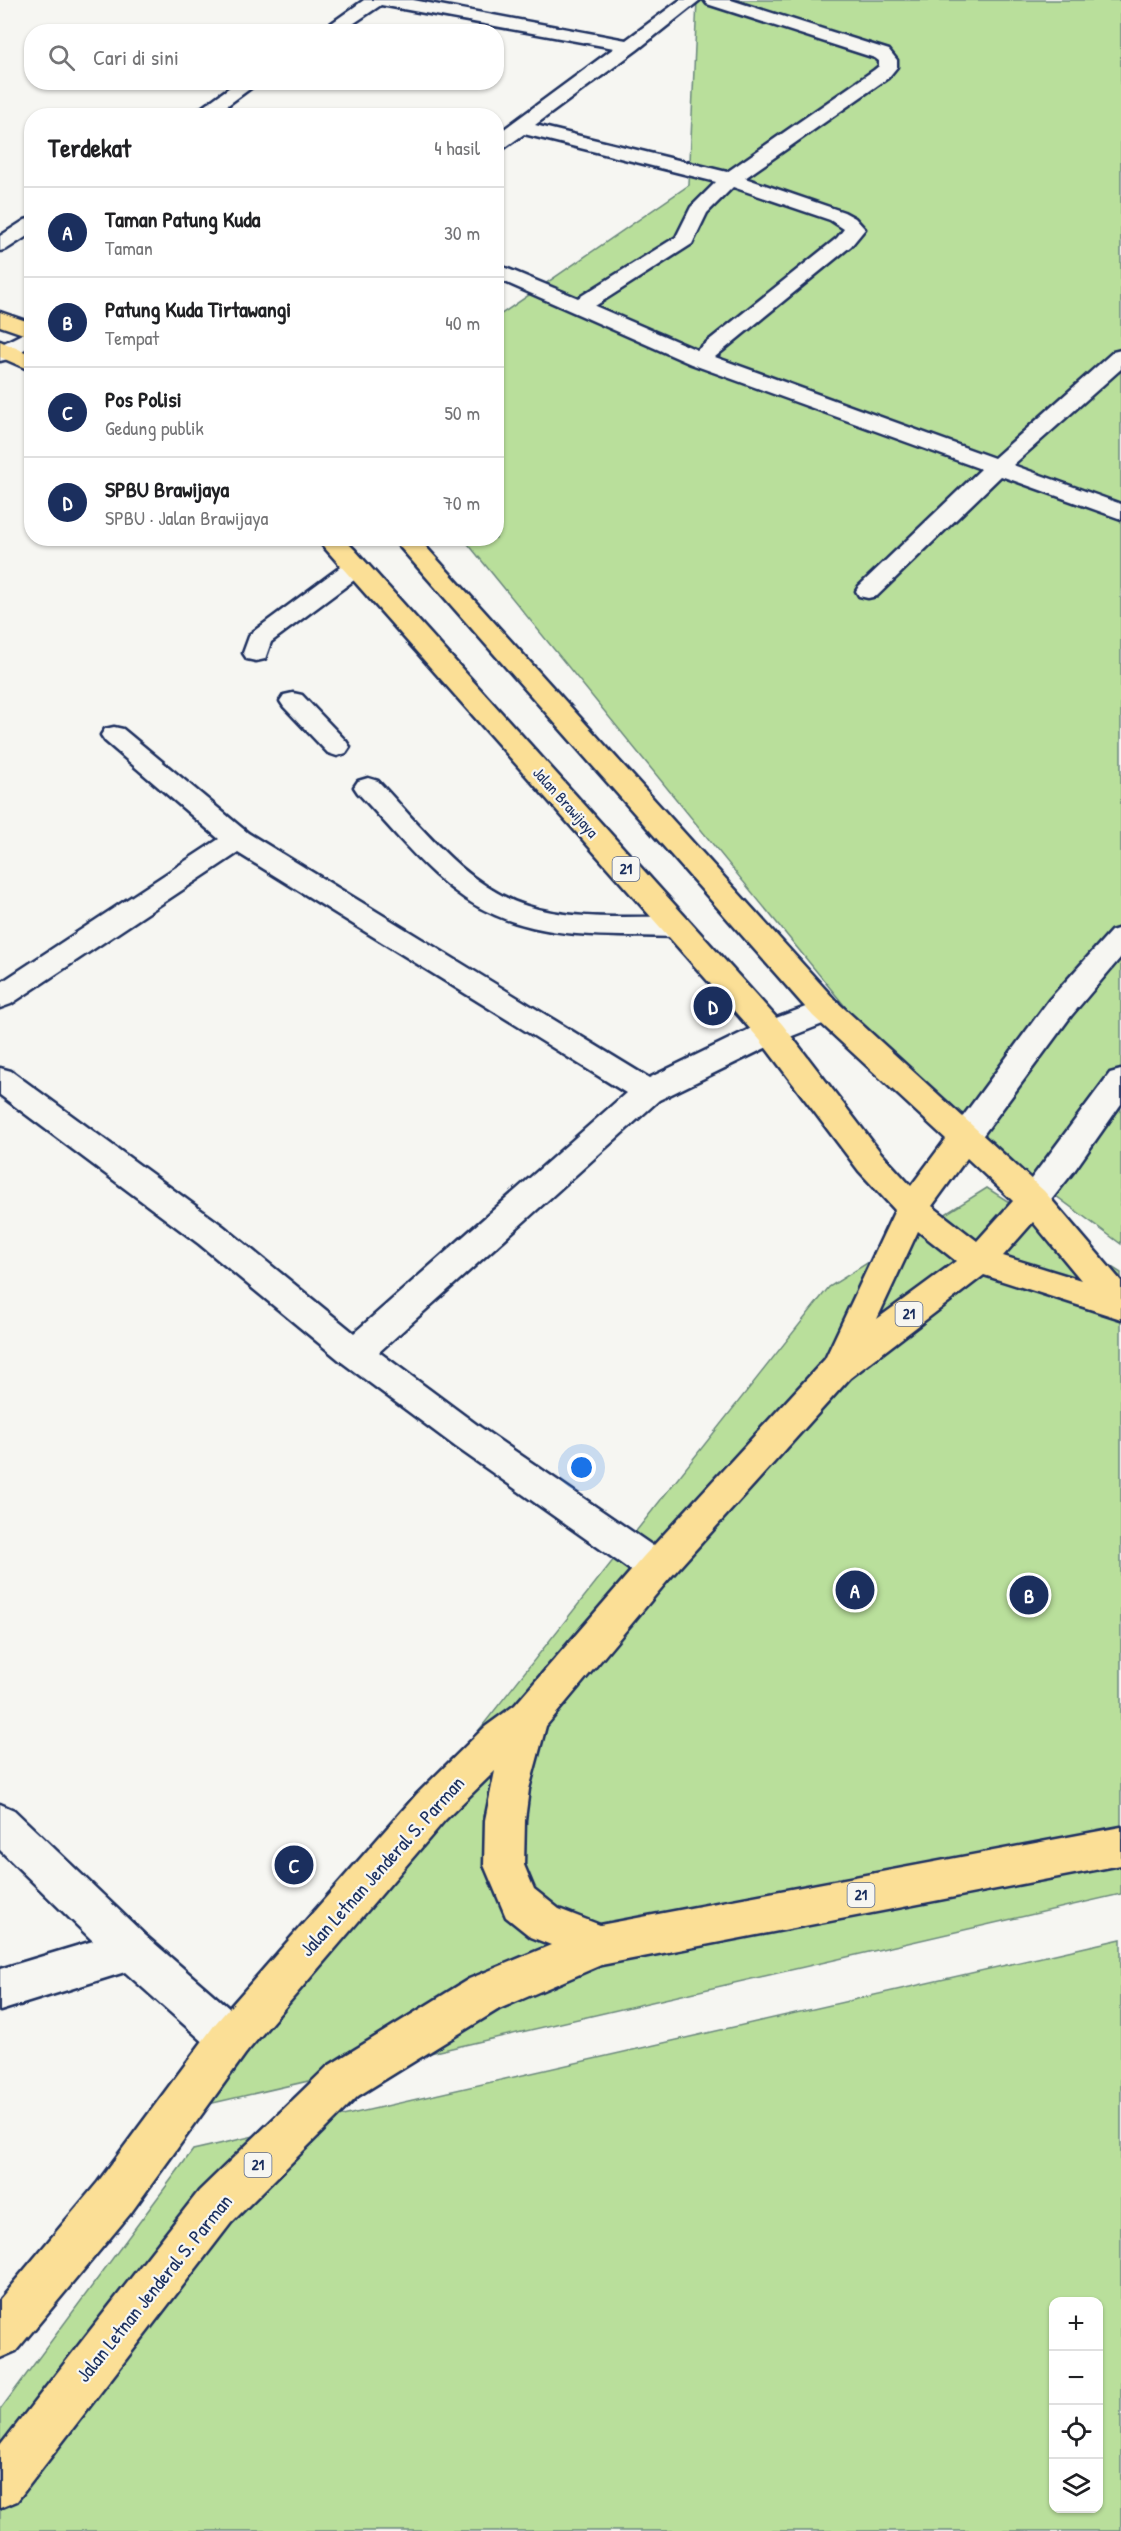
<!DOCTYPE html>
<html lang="id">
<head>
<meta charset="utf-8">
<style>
  body { margin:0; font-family:"Patrick Hand",sans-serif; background:#f6f6f6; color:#202124 }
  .controls { position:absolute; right:18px; bottom:18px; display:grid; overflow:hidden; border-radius:12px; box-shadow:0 2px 4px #0004 }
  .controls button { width:54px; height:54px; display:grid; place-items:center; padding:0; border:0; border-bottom:2px solid #e0e0e0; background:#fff; color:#202124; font:30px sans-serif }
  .you { position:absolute; left:582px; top:1468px; width:21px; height:21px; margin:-15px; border:4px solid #fff; border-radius:50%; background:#1a73e8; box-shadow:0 0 0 9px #1a73e833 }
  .badge { display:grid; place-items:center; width:39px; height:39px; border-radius:50%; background:#1b2f5e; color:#fff; font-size:20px; font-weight:700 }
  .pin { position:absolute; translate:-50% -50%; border:3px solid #fff; box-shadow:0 2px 6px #0006 }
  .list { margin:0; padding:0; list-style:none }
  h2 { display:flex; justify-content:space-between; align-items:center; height:78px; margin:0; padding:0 24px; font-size:26px }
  h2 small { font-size:20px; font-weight:400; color:#757577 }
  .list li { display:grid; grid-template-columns:39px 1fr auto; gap:18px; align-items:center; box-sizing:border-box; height:90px; padding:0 24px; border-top:2px solid #e0e0e0 }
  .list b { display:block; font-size:22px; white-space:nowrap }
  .list p { margin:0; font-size:20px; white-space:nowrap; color:#757577 }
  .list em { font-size:20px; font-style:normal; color:#757577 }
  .icon { flex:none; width:33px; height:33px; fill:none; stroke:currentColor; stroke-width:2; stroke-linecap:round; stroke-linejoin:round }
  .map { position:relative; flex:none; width:1121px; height:2531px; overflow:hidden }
  .search { position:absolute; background:#fff; box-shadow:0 2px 4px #0004; left:24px; top:24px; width:480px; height:66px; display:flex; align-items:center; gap:15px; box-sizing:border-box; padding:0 21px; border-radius:24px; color:#757577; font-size:22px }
  .panel { position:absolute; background:#fff; box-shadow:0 2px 4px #0004; left:24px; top:108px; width:480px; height:438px; border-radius:24px }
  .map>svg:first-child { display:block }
</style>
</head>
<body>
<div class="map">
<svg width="1121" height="2531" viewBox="0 0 1121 2531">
  <rect width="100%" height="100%" fill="#f6f6f2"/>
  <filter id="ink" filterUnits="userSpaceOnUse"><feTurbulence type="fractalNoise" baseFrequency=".0167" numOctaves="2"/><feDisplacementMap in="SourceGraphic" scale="12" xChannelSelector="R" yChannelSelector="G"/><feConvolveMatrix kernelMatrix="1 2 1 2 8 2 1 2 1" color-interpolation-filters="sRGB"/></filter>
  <g filter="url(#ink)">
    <g fill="#b9df9b" stroke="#6a877c" stroke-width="1.5" fill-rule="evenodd">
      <path d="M697 0H1121V1244L914 1091 464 539 496 538 497 317 689 185Z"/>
      <path d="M987 1188 1121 1273V1894L178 2111 829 1287Z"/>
      <path d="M1121 1939V2531H0V2410L193 2150ZM1054 2302H1098V2508H1054Z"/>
    </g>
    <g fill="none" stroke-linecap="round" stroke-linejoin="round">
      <g stroke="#1b2f5e" stroke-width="5">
        <g id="lane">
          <path d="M356 560 365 562 368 567 365 572 271 642 265 659 256 661 247 659 243 653 250 634 347 562Z"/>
          <path d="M293 693 302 695 346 741 350 747 346 753 337 756 328 753 284 707 280 701 284 695Z"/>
          <path d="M368 778 378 781C421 826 465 886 527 906 574 921 628 916 677 917L687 920 691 927 687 934 677 937C617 935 552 940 495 915 439 891 399 836 358 793L354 787 358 781Z"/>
        </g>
      </g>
      <g stroke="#1b2f5e" stroke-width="5">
        <g id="street">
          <path d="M364 0H413L626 40 680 0H700L637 50 535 125 727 172 874 70 879 66V61L875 58 707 4 704 0H731L889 50 897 60V67L888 78 745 178 844 212 855 218 865 229 851 246 715 357 994 458 1113 352 1121 350V369L1013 465 1121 504V519L1001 476 877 596 868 598 859 596 856 591 859 586 981 469 691 364 496 278V264L578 298 676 237 691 207 716 182 524 134 503 149 496 151V135L614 48 381 5 341 32H319ZM733 187 830 220 844 229 837 238 697 350 595 306 692 244 707 213Z"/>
          <path d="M237 82H259L213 116H190Z"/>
          <path d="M32 218V233L7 249 0 251V236L25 220Z"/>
          <path d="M32 329V345L8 359 0 361V345Z"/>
          <path d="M114 727 123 729 248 833 649 1078 760 1024 827 999 838 1002 842 1010 838 1018 782 1040 659 1100 379 1352 480 1427 669 1557 674 1568 669 1579 656 1584 643 1579 456 1447 343 1363 199 1244 0 1095V1068L11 1071 223 1226 354 1333 626 1093 238 853 11 1004 0 1008V983L219 839 105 741 101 735 105 729Z"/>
          <path d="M0 1804 14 1810 146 1936 246 2023 252 2038 246 2053 231 2059 216 2053 125 1972 0 2011V1969L93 1941 0 1850Z"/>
        </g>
      </g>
      <g stroke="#1b2f5e" stroke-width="5">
        <g id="secondary">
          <path d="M1121 928V957L1071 1016 975 1146 964 1150 953 1146 948 1138 953 1130 1049 1000 1111 931Z"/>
          <path d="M1121 1070V1104L1074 1171 1044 1209 1033 1212 1022 1209 1017 1200 1022 1191 1110 1073Z"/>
        </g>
      </g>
      <g stroke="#1b2f5e" stroke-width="5">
        <g id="highway">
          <path d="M0 312 32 323V337L0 326Z"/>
          <path d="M0 341 32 355V371L0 357Z"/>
          <path d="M316 538H343L354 549 782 1024 881 1153 911 1186 946 1139 813 1016 392 538H418L835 1000 1044 1191 1121 1281V1319L984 1275 850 1378 669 1579 546 1726 529 1789 525 1820 524 1865 534 1889 559 1909 600 1925 1121 1827V1865L601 1965 499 2009 358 2096 231 2223 17 2501 0 2508V2446L199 2191 328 2066 469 1979 551 1945 531 1937 506 1917 484 1865 485 1820 495 1771 445 1820 246 2053 130 2214 16 2351 0 2358V2299L98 2182 216 2023 417 1794 485 1727 515 1705 643 1557 825 1359 895 1210 859 1171 760 1040ZM967 1158 1013 1201 977 1241 932 1206ZM1033 1222 1081 1280 1003 1256ZM918 1231 956 1261 877 1319Z"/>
        </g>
      </g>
      <use href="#lane" fill="#f6f6f2" fill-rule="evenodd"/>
      <use href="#street" fill="#f6f6f2" fill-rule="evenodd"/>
      <use href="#secondary" fill="#f6f6f2" fill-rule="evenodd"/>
      <use href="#highway" fill="#fbdf96" fill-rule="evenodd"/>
    </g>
  </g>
  <g text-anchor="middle" stroke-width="4.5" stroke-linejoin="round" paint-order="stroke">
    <g fill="#f6f6f2" stroke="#5d6b8a" stroke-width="1.5">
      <rect x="612.5" y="857" width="27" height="24" rx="4.5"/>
      <rect x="895.5" y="1302" width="27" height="24" rx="4.5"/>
      <rect x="847.5" y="1883" width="27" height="24" rx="4.5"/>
      <rect x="244.5" y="2153" width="27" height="24" rx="4.5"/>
    </g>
    <g font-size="15" font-weight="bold" fill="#1b2f5e">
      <text x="626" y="874">21</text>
      <text x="909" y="1319">21</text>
      <text x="861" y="1900">21</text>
      <text x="258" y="2170">21</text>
    </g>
    <g font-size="16" fill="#1b2f5e" stroke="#f6f6f2">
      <text transform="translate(566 802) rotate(48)" y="6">Jalan Brawijaya</text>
    </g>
    <g font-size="20" fill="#1b2f5e" stroke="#f6f6f2">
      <text transform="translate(382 1866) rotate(-48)" y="7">Jalan Letnan Jenderal S. Parman</text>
      <text transform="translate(154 2288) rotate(-51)" y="7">Jalan Letnan Jenderal S. Parman</text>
    </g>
  </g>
</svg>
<div class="controls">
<button>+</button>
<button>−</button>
<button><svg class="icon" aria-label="locate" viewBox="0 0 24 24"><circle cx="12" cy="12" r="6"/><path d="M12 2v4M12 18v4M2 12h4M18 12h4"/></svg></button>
<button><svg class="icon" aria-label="layers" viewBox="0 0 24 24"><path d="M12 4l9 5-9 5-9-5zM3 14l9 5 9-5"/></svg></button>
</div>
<div class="you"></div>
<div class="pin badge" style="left:855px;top:1590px">A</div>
<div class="pin badge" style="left:1029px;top:1595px">B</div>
<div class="pin badge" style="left:294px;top:1865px">C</div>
<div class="pin badge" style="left:713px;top:1006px">D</div>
<div class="search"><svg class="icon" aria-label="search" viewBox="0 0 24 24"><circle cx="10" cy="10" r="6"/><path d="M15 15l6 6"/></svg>Cari di sini</div>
<section class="panel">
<h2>Terdekat<small>4 hasil</small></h2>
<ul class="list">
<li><span class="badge">A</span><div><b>Taman Patung Kuda</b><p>Taman</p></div><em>30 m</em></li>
<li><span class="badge">B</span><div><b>Patung Kuda Tirtawangi</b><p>Tempat</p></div><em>40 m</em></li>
<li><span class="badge">C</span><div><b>Pos Polisi</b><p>Gedung publik</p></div><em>50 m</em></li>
<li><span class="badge">D</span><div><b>SPBU Brawijaya</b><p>SPBU · Jalan Brawijaya</p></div><em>70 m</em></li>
</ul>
</section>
</div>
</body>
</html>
